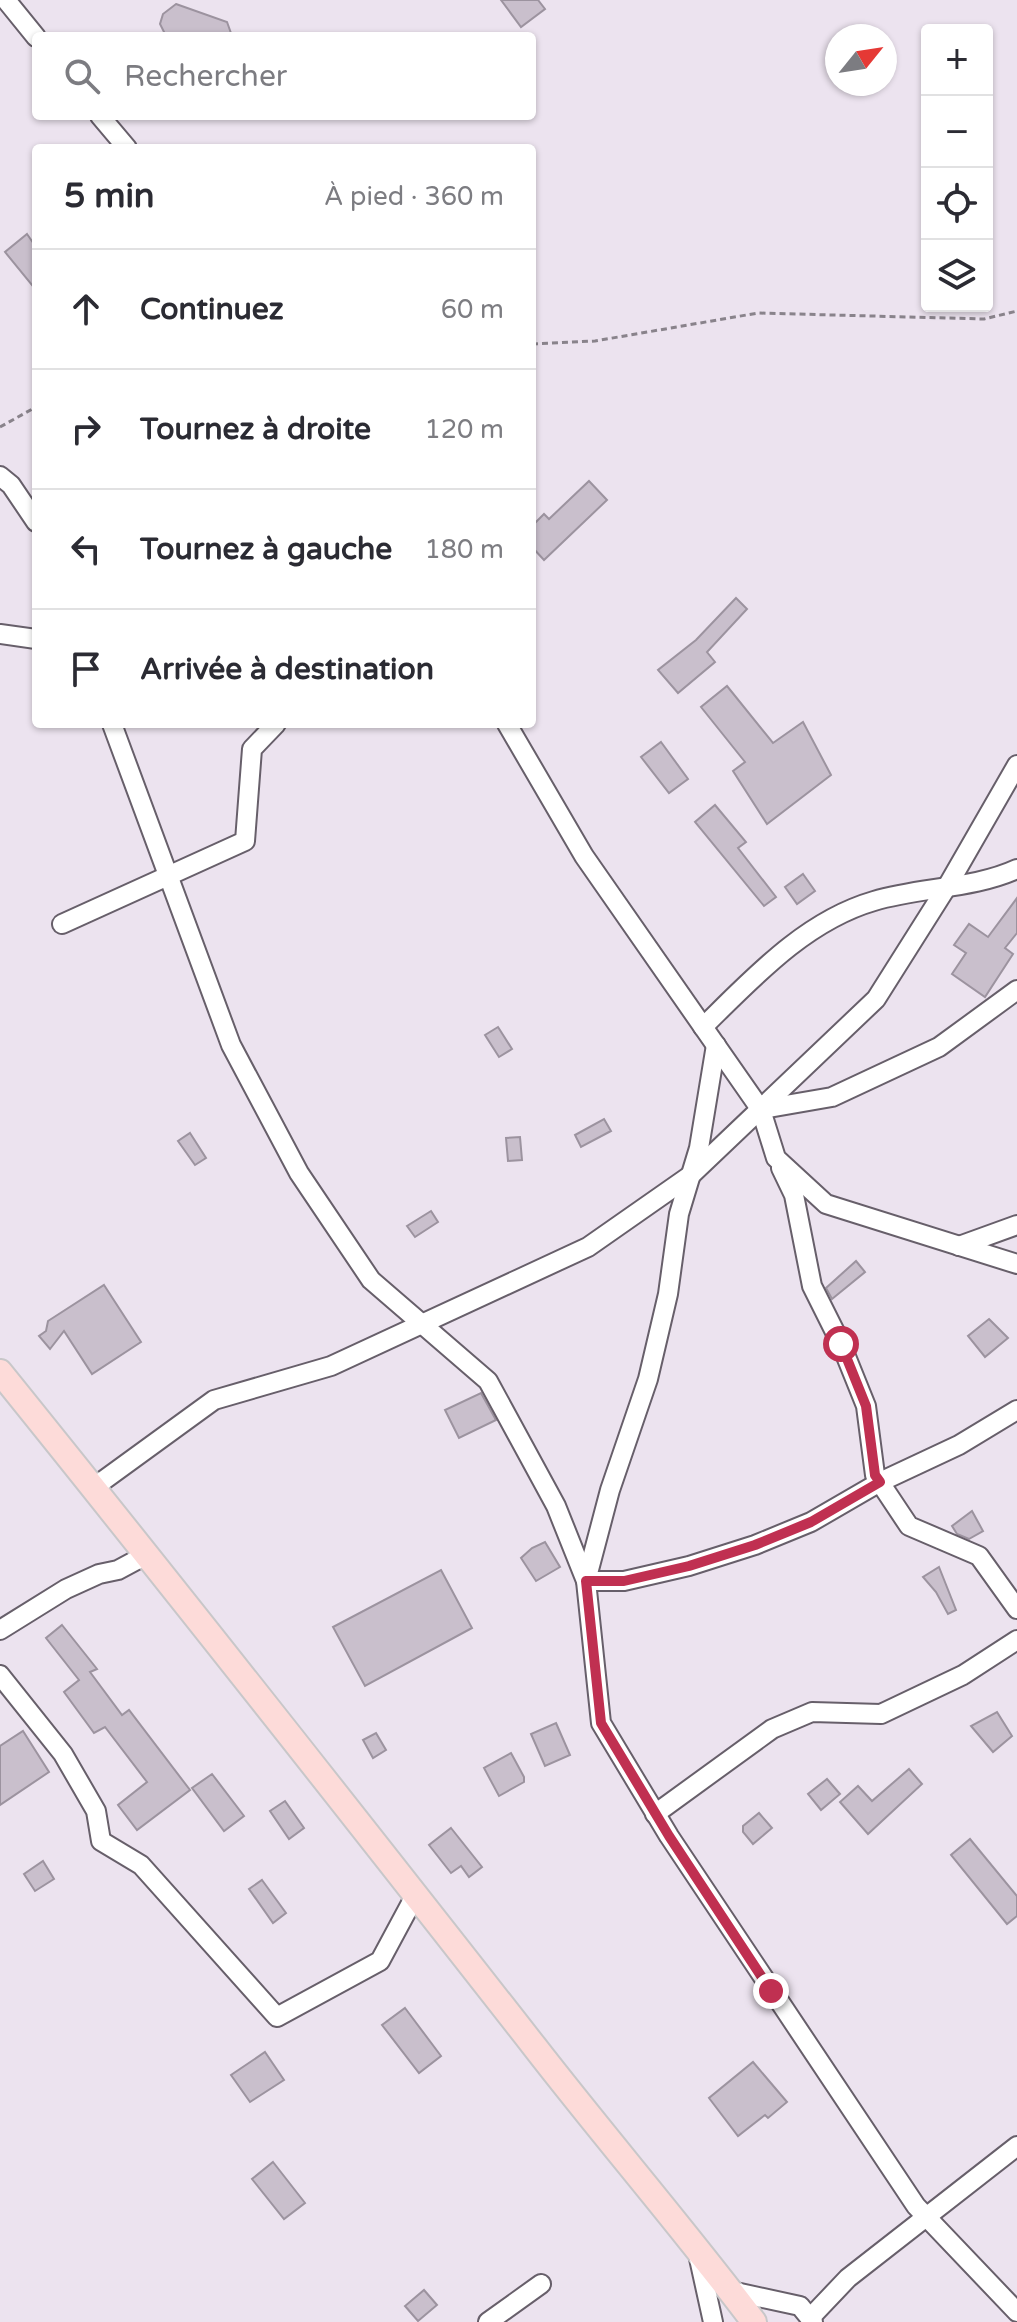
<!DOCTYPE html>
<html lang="fr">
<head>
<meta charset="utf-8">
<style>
  body { margin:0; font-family:"Varela Round",sans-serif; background:#f2f2f3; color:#2b2b33 }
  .controls { position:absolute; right:24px; top:24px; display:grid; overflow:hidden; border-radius:8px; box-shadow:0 2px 6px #0004 }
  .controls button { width:72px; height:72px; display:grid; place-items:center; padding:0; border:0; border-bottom:2px solid #e1e1e2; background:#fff; color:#2b2b33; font:40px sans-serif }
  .compass { position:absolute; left:825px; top:24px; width:72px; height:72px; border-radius:50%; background:#fff; box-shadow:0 2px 6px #0004; rotate:60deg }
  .stop { position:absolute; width:24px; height:24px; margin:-18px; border:6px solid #c03051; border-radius:50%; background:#fff }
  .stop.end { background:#c03051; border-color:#fff; box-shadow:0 2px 8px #0008 }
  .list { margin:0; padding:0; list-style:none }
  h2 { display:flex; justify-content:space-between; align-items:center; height:104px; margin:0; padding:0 32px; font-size:34px }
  h2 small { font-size:26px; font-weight:400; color:#7c7c81 }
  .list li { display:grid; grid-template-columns:52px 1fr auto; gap:24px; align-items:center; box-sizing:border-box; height:120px; padding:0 32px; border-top:2px solid #e1e1e2 }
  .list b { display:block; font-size:30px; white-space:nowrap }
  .list em { font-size:26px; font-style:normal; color:#7c7c81 }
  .icon { flex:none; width:44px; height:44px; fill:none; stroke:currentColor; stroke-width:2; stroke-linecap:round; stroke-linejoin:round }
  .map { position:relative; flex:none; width:1017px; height:2322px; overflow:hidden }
  .search { position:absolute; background:#fff; box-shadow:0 2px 6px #0004; left:32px; top:32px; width:504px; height:88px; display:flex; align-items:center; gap:20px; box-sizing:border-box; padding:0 28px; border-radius:8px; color:#7c7c81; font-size:30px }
  .panel { position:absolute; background:#fff; box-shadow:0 2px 6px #0004; left:32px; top:144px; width:504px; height:584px; border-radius:8px }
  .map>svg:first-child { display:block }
</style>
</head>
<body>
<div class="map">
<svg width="1017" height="2322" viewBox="0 0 1017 2322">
  <rect width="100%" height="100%" fill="#ece3ef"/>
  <g fill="#c9bfcc" stroke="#9c939f" stroke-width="2">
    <path d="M501 0H538L545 9 521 27Z"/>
    <path d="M176 4 227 22 232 36H166L160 24 163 14Z"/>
    <path d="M27 234 36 247V290L5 252Z"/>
    <path d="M589 481 607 500 544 560 532 547V526L544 514 549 519Z"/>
    <path d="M736 598 747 609 707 652 715 662 678 693 658 670 696 640Z"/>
    <path d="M727 686 773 743 803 722 831 775 767 824 733 771 745 762 701 707Z"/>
    <path d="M661 742 688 779 669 793 641 757Z"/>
    <path d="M715 805 746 842 738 848 776 897 764 906 695 822Z"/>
    <path d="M803 874 815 891 797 904 785 887Z"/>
    <path d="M1017 898V933L1005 948 1013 954 985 997 952 974 966 953 954 945 969 924 988 937Z"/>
    <path d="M498 1027 512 1049 499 1057 485 1035Z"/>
    <path d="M604 1119 611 1131 581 1147 575 1135Z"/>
    <path d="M190 1133 206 1158 195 1165 178 1141Z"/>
    <path d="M520 1137 522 1160 508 1161 506 1138Z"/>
    <path d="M431 1211 438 1222 415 1237 407 1226Z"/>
    <path d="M856 1261 865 1272 832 1299 826 1288Z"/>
    <path d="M104 1285 141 1342 92 1374 64 1331 50 1349 39 1336 46 1331 48 1321Z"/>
    <path d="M989 1319 1008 1338 985 1357 968 1336Z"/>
    <path d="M481 1393 496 1420 459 1438 445 1410Z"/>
    <path d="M972 1511 983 1531 969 1539 957 1534 952 1526Z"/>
    <path d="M545 1542 560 1567 536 1581 521 1558 532 1548Z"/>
    <path d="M939 1567 956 1610 948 1614 936 1592 923 1577Z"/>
    <path d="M441 1570 472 1628 365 1686 333 1627Z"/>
    <path d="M62 1625 97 1669 90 1672 122 1715 129 1710 190 1790 137 1830 118 1805 147 1782 105 1727 94 1733 64 1692 79 1680 46 1638Z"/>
    <path d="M997 1712 1012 1736 993 1752 971 1726Z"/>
    <path d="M556 1723 570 1755 545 1766 531 1734Z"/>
    <path d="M23 1731 49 1772 0 1805V1746Z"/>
    <path d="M376 1733 386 1750 373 1758 363 1740Z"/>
    <path d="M511 1753 524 1777V1782L499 1796 484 1768Z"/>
    <path d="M909 1769 922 1784 868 1834 840 1802 858 1786 872 1801Z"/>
    <path d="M212 1774 244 1816 224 1831 192 1788Z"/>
    <path d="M827 1779 840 1794 821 1810 808 1794Z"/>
    <path d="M285 1801 304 1828 289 1839 270 1811Z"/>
    <path d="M759 1813 772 1828 753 1844 743 1832V1826Z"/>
    <path d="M451 1828 482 1867 469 1877 461 1866 451 1873 429 1845Z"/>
    <path d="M970 1839 1017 1896V1916L1007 1924 951 1855Z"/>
    <path d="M43 1861 54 1879 35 1891 24 1874Z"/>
    <path d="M262 1880 286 1913 273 1923 249 1889Z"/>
    <path d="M405 2008 441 2056 419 2073 382 2025Z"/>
    <path d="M265 2052 284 2080 250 2102 231 2075Z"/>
    <path d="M753 2062 787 2102 768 2118 765 2115 738 2136 709 2098Z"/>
    <path d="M273 2162 305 2203 284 2219 252 2179Z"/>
    <path d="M424 2290 437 2305 418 2321 405 2306Z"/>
  </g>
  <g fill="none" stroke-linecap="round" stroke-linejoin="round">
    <g stroke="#675f6a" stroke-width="22">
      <g id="minor">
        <path d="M6 0 36 37"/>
        <path d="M100 116 127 148"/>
        <path d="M0 476 11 485 36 522"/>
        <path d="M0 634 36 639"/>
        <path d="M112 724 231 1045 299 1173 371 1280 488 1381 556 1506 586 1581 601 1723 669 1836 916 2206 1017 2312"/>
        <path d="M507 724 584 856 761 1110 776 1158 826 1204 1017 1264"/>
        <path d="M62 924 245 841 252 749 276 724"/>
        <path d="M703 1027C753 978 805 921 874 901 920 887 974 889 1017 869"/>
        <path d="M716 1045 699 1148 679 1214 668 1294 648 1379 610 1490 586 1581H624L689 1566 755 1545 811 1522 880 1482 959 1445 1017 1410"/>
        <path d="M763 1109 832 1097 939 1047 1017 990"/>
        <path d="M781 1168 794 1195 812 1286 841 1344 866 1406 875 1475 909 1526 979 1556 1017 1609"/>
        <path d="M959 1246 1017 1225"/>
        <path d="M93 1488 214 1400 331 1366 588 1247 691 1175 876 999 948 885 1017 765"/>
        <path d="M0 1630 66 1589 99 1574 118 1570 146 1555"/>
        <path d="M0 1675 63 1754 96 1811 101 1841 141 1865 277 2017 380 1961 416 1894"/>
        <path d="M655 1814 772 1729 812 1712 881 1714 963 1675 1017 1640"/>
        <path d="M698 2254 713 2322"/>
        <path d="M731 2291 800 2306 813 2322"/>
        <path d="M810 2318 848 2278 1017 2146"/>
        <path d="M488 2322 541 2284"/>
      </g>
    </g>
    <g stroke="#c8c7c9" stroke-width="28">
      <path id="major" d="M0 1372C180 1595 357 1820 534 2046 606 2139 683 2228 754 2322"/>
    </g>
    <g stroke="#89838b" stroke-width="3" stroke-dasharray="6 4" stroke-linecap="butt">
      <path d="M532 344 595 341 758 313 984 319 1017 311"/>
      <path d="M0 427 36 407"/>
    </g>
    <use href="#minor" stroke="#fff" stroke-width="18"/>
    <use href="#major" stroke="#fddbd9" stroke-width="24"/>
  </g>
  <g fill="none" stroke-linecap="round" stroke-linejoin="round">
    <path stroke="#c03051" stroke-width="10" d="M771 1991 669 1836 601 1723 586 1581H624L689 1566 755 1545 811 1522 880 1482 875 1475 866 1406 841 1344"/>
  </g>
</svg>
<div class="controls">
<button>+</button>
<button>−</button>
<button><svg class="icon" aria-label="locate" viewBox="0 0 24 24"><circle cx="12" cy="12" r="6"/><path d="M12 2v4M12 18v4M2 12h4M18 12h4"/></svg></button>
<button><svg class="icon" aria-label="layers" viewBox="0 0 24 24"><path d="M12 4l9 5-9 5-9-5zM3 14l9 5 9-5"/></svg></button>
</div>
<svg class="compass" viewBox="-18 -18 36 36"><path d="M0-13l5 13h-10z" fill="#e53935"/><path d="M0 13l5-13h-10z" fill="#7c7c81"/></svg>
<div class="stop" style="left:841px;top:1344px"></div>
<div class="stop end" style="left:771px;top:1991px"></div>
<div class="search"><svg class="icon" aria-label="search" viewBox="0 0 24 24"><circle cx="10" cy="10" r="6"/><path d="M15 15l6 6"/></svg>Rechercher</div>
<section class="panel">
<h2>5 min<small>À pied · 360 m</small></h2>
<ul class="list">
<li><svg class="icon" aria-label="ahead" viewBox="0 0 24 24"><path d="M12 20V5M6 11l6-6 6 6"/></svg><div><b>Continuez</b></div><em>60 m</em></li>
<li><svg class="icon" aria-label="right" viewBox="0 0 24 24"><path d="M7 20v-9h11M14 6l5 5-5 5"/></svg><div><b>Tournez à droite</b></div><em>120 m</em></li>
<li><svg class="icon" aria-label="left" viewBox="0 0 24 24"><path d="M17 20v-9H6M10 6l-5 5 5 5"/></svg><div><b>Tournez à gauche</b></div><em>180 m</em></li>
<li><svg class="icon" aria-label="arrive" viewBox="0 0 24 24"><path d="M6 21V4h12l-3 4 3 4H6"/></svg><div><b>Arrivée à destination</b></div></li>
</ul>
</section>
</div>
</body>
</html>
